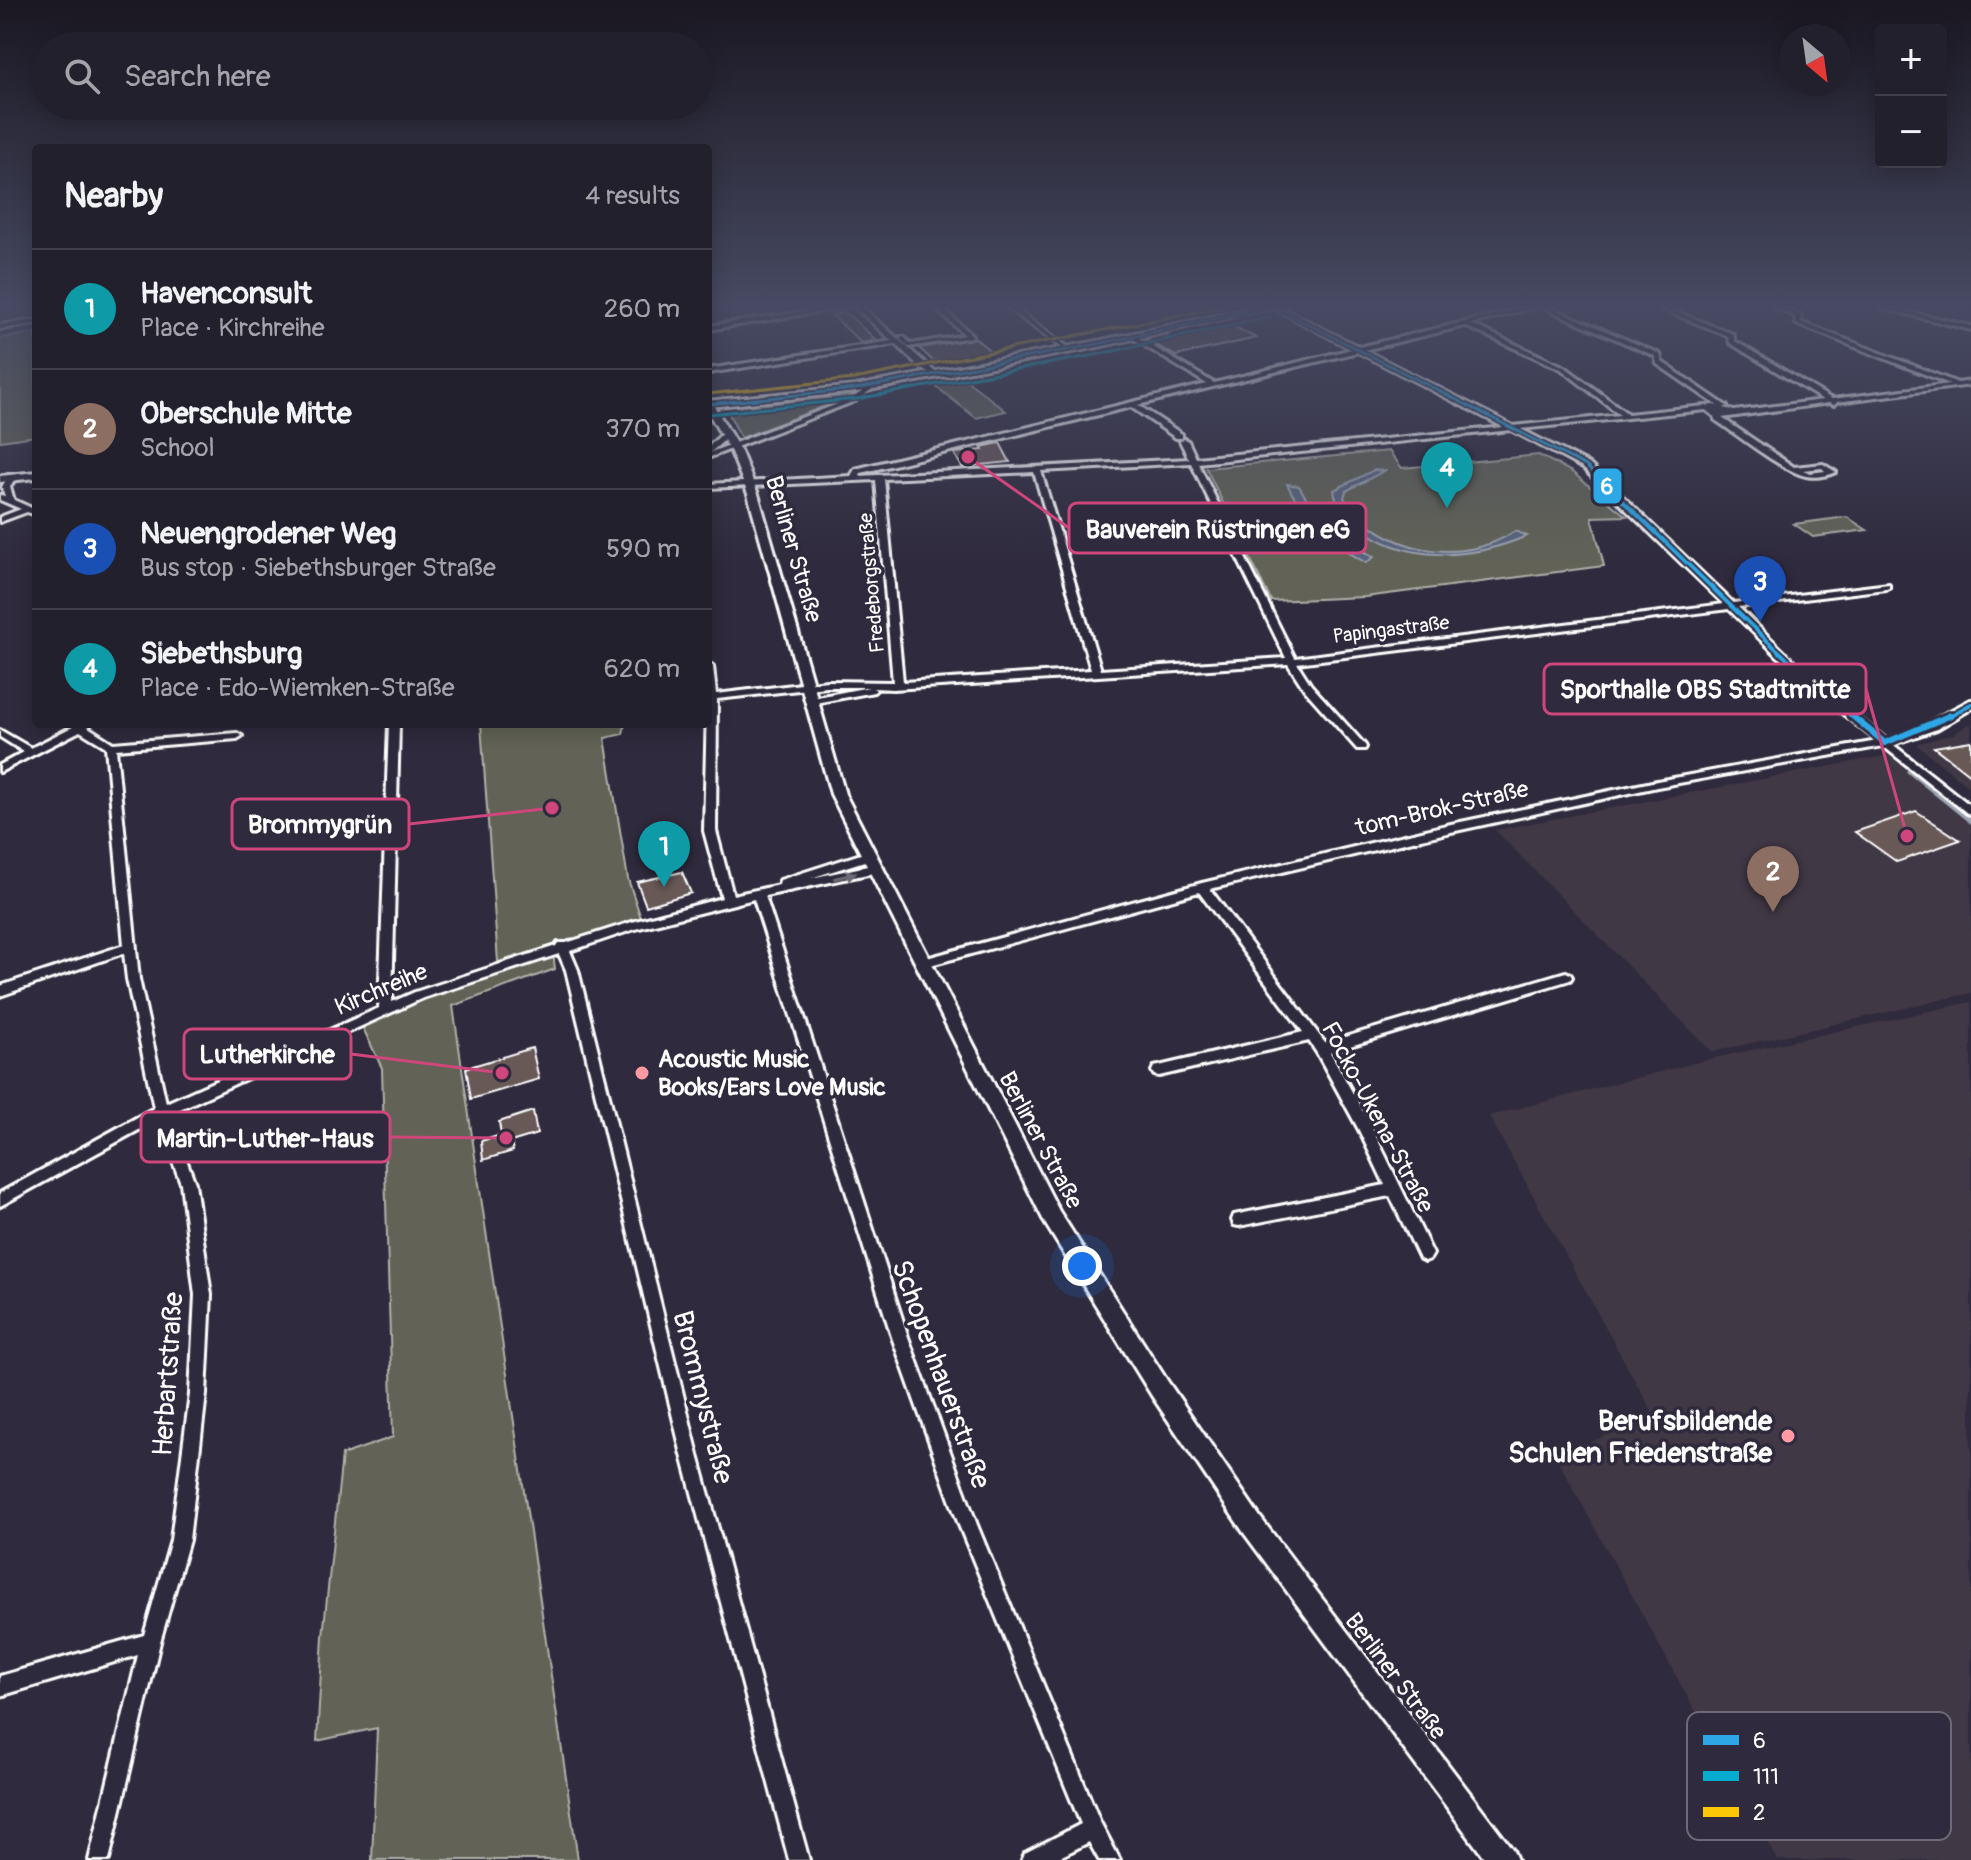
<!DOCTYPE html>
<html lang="en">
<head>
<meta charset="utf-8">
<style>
  body { margin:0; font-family:Pangolin,sans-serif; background:#2f2d3a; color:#f1f3f6 }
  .controls { position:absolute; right:24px; top:24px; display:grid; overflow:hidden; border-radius:8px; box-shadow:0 4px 20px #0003 }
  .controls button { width:72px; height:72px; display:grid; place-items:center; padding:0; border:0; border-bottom:2px solid #403e4a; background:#23202e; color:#f1f3f6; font:40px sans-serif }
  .compass { position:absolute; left:1779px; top:24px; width:72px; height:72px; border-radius:50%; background:#23202e; box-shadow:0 4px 20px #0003; rotate:151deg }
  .you { position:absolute; left:1082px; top:1266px; width:28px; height:28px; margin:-20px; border:6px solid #fff; border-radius:50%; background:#1a73e8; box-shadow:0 0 0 12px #1a73e833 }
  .badge { display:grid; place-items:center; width:52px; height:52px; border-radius:50%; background:#ff9aa2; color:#fff; font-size:26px; font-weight:700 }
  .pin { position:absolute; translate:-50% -66px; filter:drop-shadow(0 2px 4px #0008) }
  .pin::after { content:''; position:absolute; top:42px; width:28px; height:24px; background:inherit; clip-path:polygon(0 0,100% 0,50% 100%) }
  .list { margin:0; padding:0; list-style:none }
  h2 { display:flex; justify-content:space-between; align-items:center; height:104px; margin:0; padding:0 32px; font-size:34px }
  h2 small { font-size:26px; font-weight:400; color:#a3a3aa }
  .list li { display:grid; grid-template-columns:52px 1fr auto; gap:24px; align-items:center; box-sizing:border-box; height:120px; padding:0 32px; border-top:2px solid #403e4a }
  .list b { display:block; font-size:30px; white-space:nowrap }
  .list p { margin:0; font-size:26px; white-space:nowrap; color:#a3a3aa }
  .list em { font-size:26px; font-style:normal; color:#a3a3aa }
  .icon { flex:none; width:44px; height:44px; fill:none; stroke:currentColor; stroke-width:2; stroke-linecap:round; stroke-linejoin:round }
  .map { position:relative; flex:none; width:1971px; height:1860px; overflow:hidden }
  .search { position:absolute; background:#23202e; box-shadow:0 4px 20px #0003; left:32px; top:32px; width:680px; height:88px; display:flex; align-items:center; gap:20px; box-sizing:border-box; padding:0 28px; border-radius:44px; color:#a3a3aa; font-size:30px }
  .panel { position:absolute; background:#23202e; box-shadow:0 4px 20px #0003; left:32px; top:144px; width:680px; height:584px; border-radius:8px }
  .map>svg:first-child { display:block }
</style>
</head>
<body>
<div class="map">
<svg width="1971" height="1860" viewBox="0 0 1971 1860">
  <rect width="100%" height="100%" fill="#2f2a3d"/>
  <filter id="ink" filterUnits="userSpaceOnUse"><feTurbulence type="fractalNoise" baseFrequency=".0125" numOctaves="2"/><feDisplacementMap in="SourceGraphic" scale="16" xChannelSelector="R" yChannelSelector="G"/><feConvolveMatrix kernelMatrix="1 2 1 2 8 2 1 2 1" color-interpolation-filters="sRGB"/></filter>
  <g filter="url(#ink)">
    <g fill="#403844">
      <path d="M1971 723V789L1916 744 1953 734Z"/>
      <path d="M1889 755 1971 821V993L1712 1052 1495 830Z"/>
      <path d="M1971 1002V1860H1777L1556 1457 1654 1415 1489 1116 1710 1059Z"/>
    </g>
    <g fill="#626456" stroke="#b0b2aa" stroke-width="2">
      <path d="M36 333V436L0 441V338Z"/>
      <path d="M964 379H965L1006 411 976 418 934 385Z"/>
      <path d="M851 396 741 438 729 414 740 408Z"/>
      <path d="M1389 451 1402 468 1539 455 1572 472 1626 516 1592 517 1604 566 1365 597 1271 601 1206 468Z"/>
      <path d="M1847 517 1867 530 1813 537 1794 524Z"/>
      <path d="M481 724H625L623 734 605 738 628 879 641 918 498 962Z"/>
      <path d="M553 952 555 969 453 1006 578 1860H372L377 1728 317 1741 323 1636 342 1455 393 1437 382 1068 361 1024 421 998Z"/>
    </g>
    <g fill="#5a667e" stroke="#9ca3b2" stroke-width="2">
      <path d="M1374 470 1384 471 1346 491 1344 498C1381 552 1460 568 1515 531L1527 536C1473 559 1405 565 1357 525 1345 515 1336 506 1334 490Z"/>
      <path d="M1287 484 1299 486C1318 520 1340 539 1374 557L1366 563C1330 542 1306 522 1287 484Z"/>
    </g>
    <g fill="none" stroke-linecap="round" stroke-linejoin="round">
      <path stroke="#9ca3b2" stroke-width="5" d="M1909 771 1971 821"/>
    </g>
    <g fill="#675956" stroke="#fff" stroke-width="2">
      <path d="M846 313 854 320 876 340 861 343 832 315Z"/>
      <path d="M1235 327 1256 338 1176 356 1146 339 1166 334 1175 340Z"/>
      <path d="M975 338 993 353 933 361 919 348Z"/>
      <path d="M1000 443 1010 462 962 467 954 453 983 450 981 447Z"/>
      <path d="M1971 741V776L1934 747Z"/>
      <path d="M1916 811 1960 840 1897 862 1855 832Z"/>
      <path d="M682 872 691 893 646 906 637 882Z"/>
      <path d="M532 1048 539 1079 471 1099 466 1068Z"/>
      <path d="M533 1111 537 1134 511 1142 513 1151 483 1160 481 1141 501 1135 499 1122Z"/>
    </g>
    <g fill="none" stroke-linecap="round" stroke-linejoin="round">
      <g stroke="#fff" stroke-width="6">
        <g id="street">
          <path d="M834 307H848L708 330V326Z"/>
          <path d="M855 307H862L934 371 955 375C930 383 913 360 896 344L708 373V369L892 341Z"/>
          <path d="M934 307H941L972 335V337L908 347 900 339V337H904L911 344 965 335Z"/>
          <path d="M1006 307H1013L1069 348 1064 349Z"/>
          <path d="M1272 307H1280L1359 347 1527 307H1537L1471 324 1565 367 1628 414 1714 405 1718 406 1657 364 1655 356 1542 307H1550L1660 354 1662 362 1725 405 1727 406 1724 408 1734 411 1823 400 1730 343 1728 336 1657 307H1665L1733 334 1735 341 1832 399 1950 384 1796 324 1795 316 1772 307H1781L1800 314 1801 322 1958 383 1971 381V385L1837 402 1834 405 1829 403 1722 418 1794 467 1823 464 1836 472C1828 476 1815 478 1806 476 1782 471 1737 434 1715 420V417L1706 410 1520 429 1589 464 1733 603 1889 584V588L1886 589 1738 607 1820 687 1971 806V814L1967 813 1883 746 1657 787 1451 832 1210 889 1325 1043 1566 972 1570 974 1572 977 1570 980 1330 1052 1372 1128 1433 1254 1430 1259 1425 1261 1420 1259 1390 1196 1239 1226 1234 1225 1232 1220 1234 1215 1239 1214 1385 1185 1359 1130 1317 1053 1309 1041 1159 1076 1154 1075 1152 1071 1154 1067 1159 1066 1303 1032 1199 892 923 967 917 963 923 959 1202 883 1451 824 1657 781 1877 741 1814 691 1729 609 1297 663 1311 685 1365 745 1366 747 1365 749H1357L1304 689 1288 664 893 689 873 688 876 690 874 692 810 704 807 703V699L869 687H827L717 699 716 831 733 895 779 885 780 880 870 851 874 852 876 855 874 858 811 878 877 864 883 868 877 872 765 896 908 1337 977 1525 1100 1822 1120 1860H1099L1089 1842 1054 1860H1022L1025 1853 1081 1824 959 1525 892 1337 754 899 635 929 570 951 578 970 698 1455 809 1860H789L682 1455 566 970 559 954 423 998 169 1114 195 1183 211 1295 206 1394 189 1540 160 1642 109 1860H89L138 1655 0 1696V1676L144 1635 171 1540 190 1394 195 1295 181 1183 157 1120 0 1206V1193L154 1108 127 979 124 953 0 996V986L124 945 106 747 80 731 0 772V765L24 752 0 737V730L31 748 78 724H91L88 727 113 743 237 733 242 736 237 739 116 749 139 979 166 1103 379 1008 389 724H399L392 1002 415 992 556 946 558 943H566L632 922 722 898 704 831 708 663 713 666 716 694 827 681 893 682 876 480 708 488V484L851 476 855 469 1207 384 1130 337 1129 336 1132 334 1214 383 1352 349ZM1465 326 1561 369 1620 415 1513 426 1364 350ZM1358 352 1504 427 1196 458 1188 441 1184 439 1180 441 1189 459 859 476 861 473 1131 407 1176 438H1182V434L1138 405ZM1511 430 1583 468 1724 604 1295 658 1198 463ZM1191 463 1286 658 1101 670 1041 471ZM1822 468 1825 471 1810 473 1803 470ZM1034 472 1091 670 903 682 884 479Z"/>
          <path d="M1879 307H1889L1971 326V330Z"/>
          <path d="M36 320V324L0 329V325Z"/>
          <path d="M872 385 875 387 874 388 855 401 708 458V447L722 434 729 436 711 452 851 399Z"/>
          <path d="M9 475 16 477 10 487 14 500 36 510V515L27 512 0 522V517L21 509 0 500V495L5 496 2 487Z"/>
        </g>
      </g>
      <g stroke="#fff" stroke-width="6">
        <g id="secondary">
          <path d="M708 401 713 404 741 452 758 494 845 794 1059 1211 1168 1382 1260 1517 1513 1850 1517 1860H1486L1244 1533 1152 1396 1045 1223 831 794 748 494 731 452 708 412Z"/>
          <path d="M1971 700V709L1937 729 1885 747 1878 743 1927 723Z"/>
        </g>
      </g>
      <g stroke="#fff" stroke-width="6">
        <g id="primary">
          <path d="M1257 307H1274L1093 348 864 391 708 407V401L856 386 1093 342Z"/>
          <path d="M36 472V478L0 482V476Z"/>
        </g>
      </g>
      <use href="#street" fill="#2f2a3d" fill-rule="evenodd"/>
      <use href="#secondary" fill="#2f2a3d" fill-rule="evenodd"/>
      <use href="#primary" fill="#2f2a3d" fill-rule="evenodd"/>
      <g stroke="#2f2a3d" stroke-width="6">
        <g id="bus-1-far2">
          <path d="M1275 307 1586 466 1609 488"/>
          <path d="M708 404 855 389 1093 345 1269 307"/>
        </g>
      </g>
      <g stroke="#2f2a3d" stroke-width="8">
        <g id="bus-1-far1">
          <path d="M1607 486C1689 563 1767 646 1854 717"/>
          <path d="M1948 717 1971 704"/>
        </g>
      </g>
      <g stroke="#2f2a3d" stroke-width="12">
        <g id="bus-1">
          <path d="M1851 715 1885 743"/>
          <path d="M1885 743 1951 715"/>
        </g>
      </g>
      <g stroke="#2f2a3d" stroke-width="6">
        <path id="bus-2" d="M709 414 857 399 1095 355 1271 317"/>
      </g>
      <g stroke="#2f2a3d" stroke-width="6">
        <path id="bus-3" d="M708 394 854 379 1222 307"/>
      </g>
      <use href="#bus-1-far2" stroke="#2da7e6" stroke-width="3"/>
      <use href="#bus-1-far1" stroke="#2da7e6" stroke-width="4"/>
      <use href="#bus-1" stroke="#2da7e6" stroke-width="6"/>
      <use href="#bus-2" stroke="#06acd0" stroke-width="3"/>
      <use href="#bus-3" stroke="#fbc707" stroke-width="3"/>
    </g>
    <defs><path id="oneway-solid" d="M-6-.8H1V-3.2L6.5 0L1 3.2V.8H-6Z" transform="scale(2)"/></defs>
    <use fill="#6d6a77" href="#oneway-solid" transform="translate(845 876) rotate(-14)"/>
  </g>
  <linearGradient id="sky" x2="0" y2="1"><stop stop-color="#1a1722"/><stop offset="0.54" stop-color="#474a62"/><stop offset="1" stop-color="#474a62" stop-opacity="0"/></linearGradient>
  <rect width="1971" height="567" fill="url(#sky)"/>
  <g fill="#ff9aa2" stroke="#2f2a3d" stroke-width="3">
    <circle cx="642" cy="1073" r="8"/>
    <circle cx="1788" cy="1436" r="8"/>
  </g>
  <g text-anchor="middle" stroke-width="7" stroke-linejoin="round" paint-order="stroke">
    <g font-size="20" fill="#fff" stroke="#2f2a3d">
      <text transform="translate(871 583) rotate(-95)" y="7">Fredeborgstraße</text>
      <text transform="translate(1391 629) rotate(-7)" y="7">Papingastraße</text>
    </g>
    <g font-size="24" fill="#fff" stroke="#2f2a3d">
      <text transform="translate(794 549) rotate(74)" y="8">Berliner Straße</text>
      <text transform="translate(1442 808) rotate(-13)" y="8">tom-Brok-Straße</text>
      <text transform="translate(381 989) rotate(-23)" y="8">Kirchreihe</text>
      <text transform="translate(1378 1117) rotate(62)" y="8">Focko-Ukena-Straße</text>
      <text transform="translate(1041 1140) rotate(62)" y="8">Berliner Straße</text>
      <text transform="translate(1396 1676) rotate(53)" y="8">Berliner Straße</text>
    </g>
    <g font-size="24" font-weight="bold" fill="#fff" stroke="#2f2a3d" text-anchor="start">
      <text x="658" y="1067">Acoustic Music<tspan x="658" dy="28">Books/Ears Love Music</tspan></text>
    </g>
    <g font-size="28" fill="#fff" stroke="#2f2a3d">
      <text transform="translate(167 1374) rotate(-86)" y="10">Herbartstraße</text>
      <text transform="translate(942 1374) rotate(70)" y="10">Schopenhauerstraße</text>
      <text transform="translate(704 1397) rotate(76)" y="10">Brommystraße</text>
    </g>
    <g font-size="28" font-weight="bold" fill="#fff" stroke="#2f2a3d" text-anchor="end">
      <text x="1772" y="1430">Berufsbildende<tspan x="1772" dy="32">Schulen Friedenstraße</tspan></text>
    </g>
  </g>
  <rect x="1687" y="1712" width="264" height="128" rx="12" fill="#2f2a3d" stroke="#6d6a77" stroke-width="2"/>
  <rect x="1703" y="1735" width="36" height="10" fill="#2da7e6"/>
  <rect x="1703" y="1771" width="36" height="10" fill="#06acd0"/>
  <rect x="1703" y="1807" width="36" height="10" fill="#fbc707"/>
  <g font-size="22" fill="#fff">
    <text x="1753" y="1748">6</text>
    <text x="1753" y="1784">111</text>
    <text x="1753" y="1820">2</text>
  </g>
  <path fill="none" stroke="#ce467c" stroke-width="3" d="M968 457L1069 528M1907 836L1866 689M552 808L409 824M502 1073L351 1054M506 1138L390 1137"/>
  <g fill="#ce467c" stroke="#2f2a3d" stroke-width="3">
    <circle cx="968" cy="457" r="8"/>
    <circle cx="1907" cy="836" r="8"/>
    <circle cx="552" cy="808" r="8"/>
    <circle cx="502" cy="1073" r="8"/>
    <circle cx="506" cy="1138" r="8"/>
  </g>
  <g fill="#2f2a3d" stroke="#ce467c" stroke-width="3">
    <rect x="1069" y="503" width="297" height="50" rx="8"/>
    <rect x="1544" y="664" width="322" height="50" rx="8"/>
    <rect x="232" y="799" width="177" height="50" rx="8"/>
    <rect x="184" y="1029" width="167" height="50" rx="8"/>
    <rect x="141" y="1112" width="249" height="50" rx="8"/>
  </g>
  <g font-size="26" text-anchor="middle" font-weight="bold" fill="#fff">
    <text x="1218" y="538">Bauverein Rüstringen eG</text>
    <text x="1705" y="698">Sporthalle OBS Stadtmitte</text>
    <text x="320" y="833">Brommygrün</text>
    <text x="267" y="1063">Lutherkirche</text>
    <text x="265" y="1147">Martin-Luther-Haus</text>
  </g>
  <rect stroke="#2f2a3d" stroke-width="3" x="1592" y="467" width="31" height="38" rx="8" fill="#2da7e6"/>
  <g font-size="22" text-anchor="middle" font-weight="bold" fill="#fff">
    <text x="1607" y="494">6</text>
  </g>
</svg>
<div class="controls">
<button>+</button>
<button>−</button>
</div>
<svg class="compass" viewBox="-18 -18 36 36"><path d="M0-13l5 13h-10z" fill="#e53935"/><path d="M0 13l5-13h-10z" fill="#a3a3aa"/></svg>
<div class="you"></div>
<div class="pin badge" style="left:664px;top:887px;background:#0f9aa8">1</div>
<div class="pin badge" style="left:1773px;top:912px;background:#8d6e63">2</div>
<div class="pin badge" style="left:1760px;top:622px;background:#1a4fb4">3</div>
<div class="pin badge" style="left:1447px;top:508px;background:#0f9aa8">4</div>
<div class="search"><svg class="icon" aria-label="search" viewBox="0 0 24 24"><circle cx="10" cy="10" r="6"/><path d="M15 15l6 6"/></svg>Search here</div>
<section class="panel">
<h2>Nearby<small>4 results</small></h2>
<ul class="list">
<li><span class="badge" style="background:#0f9aa8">1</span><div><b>Havenconsult</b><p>Place · Kirchreihe</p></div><em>260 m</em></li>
<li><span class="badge" style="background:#8d6e63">2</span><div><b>Oberschule Mitte</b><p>School</p></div><em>370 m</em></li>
<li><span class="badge" style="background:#1a4fb4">3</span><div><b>Neuengrodener Weg</b><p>Bus stop · Siebethsburger Straße</p></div><em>590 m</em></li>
<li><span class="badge" style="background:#0f9aa8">4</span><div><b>Siebethsburg</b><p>Place · Edo-Wiemken-Straße</p></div><em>620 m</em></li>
</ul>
</section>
</div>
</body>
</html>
